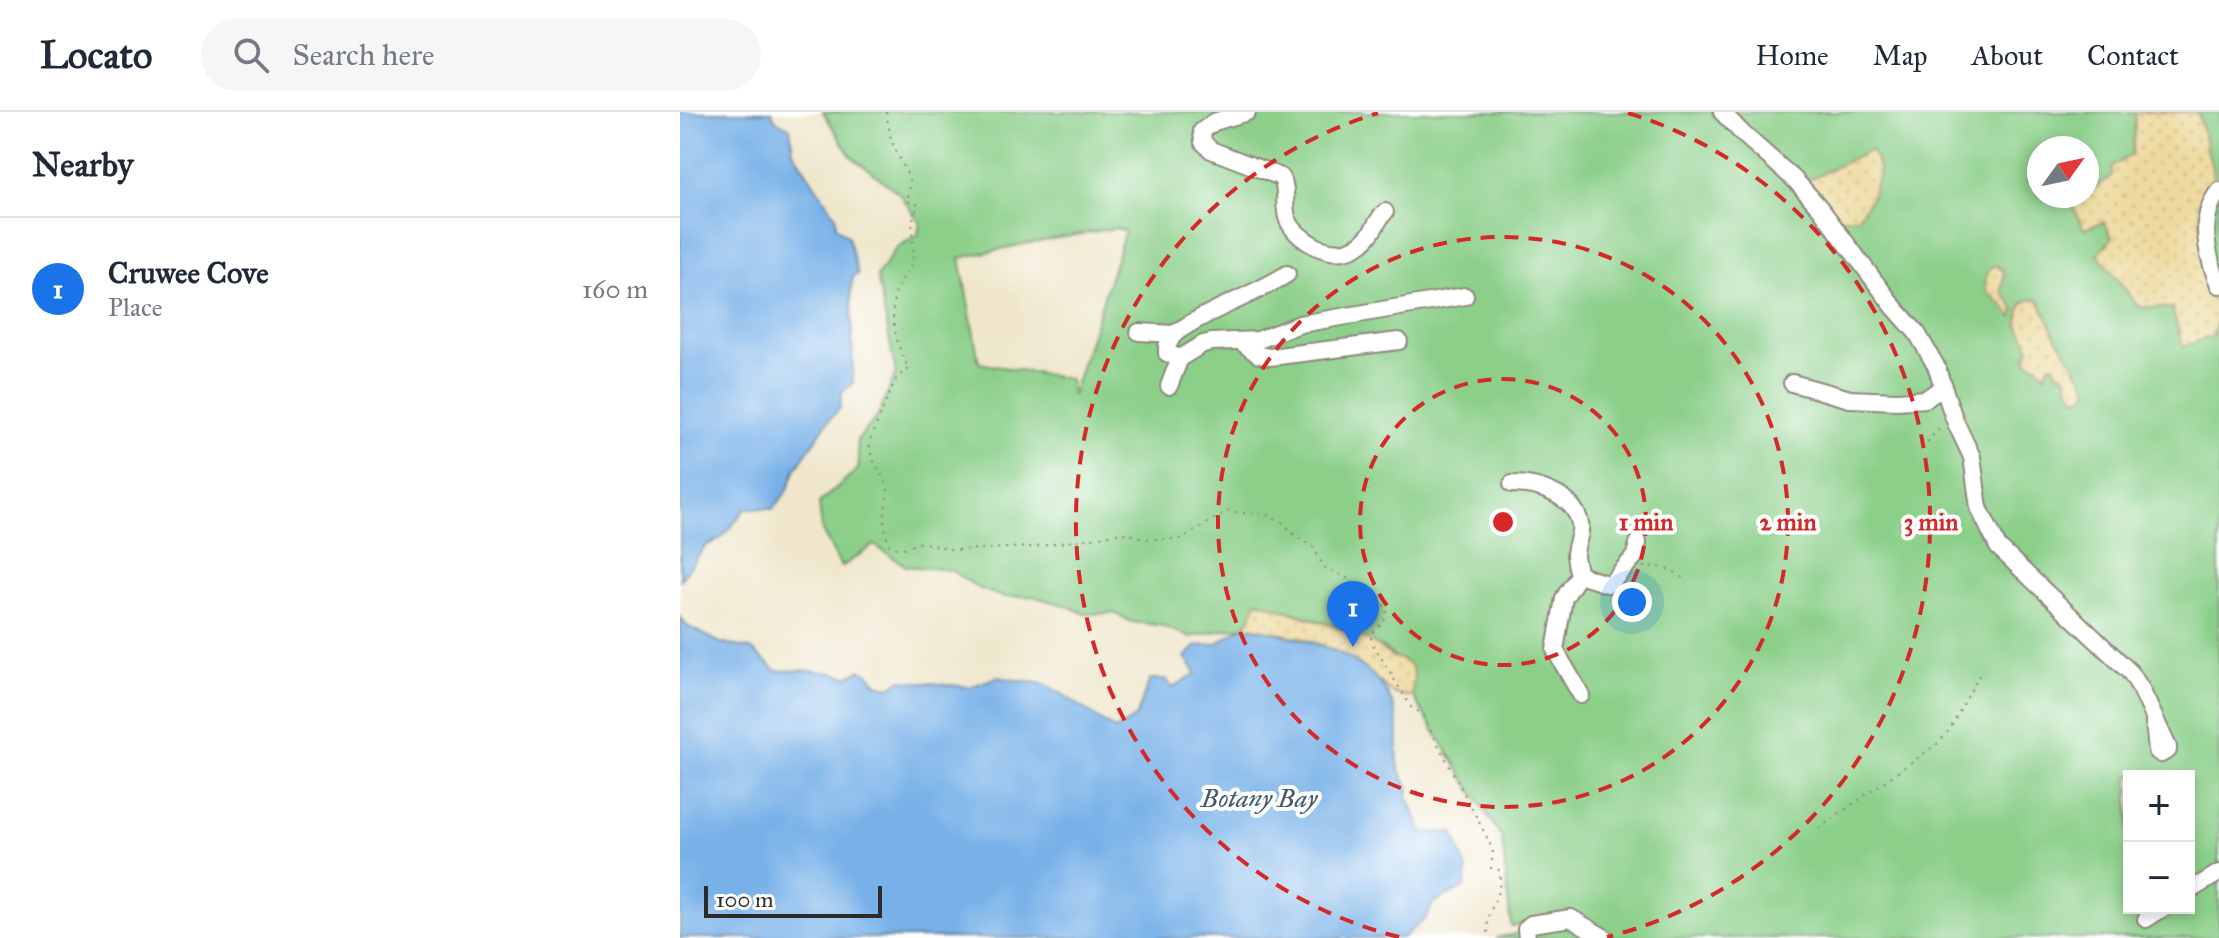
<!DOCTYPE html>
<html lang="en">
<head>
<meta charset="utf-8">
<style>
  body { margin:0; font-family:"IM FELL Great Primer",serif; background:#f6f6f7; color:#1f2937 }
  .controls { position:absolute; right:24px; bottom:24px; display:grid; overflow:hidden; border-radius:0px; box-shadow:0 4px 12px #0003 }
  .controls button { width:72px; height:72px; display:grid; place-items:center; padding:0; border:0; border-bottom:2px solid #e0e1e3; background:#fff; color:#1f2937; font:40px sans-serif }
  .compass { position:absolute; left:1347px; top:24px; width:72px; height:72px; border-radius:50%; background:#fff; box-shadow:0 4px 12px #0003; rotate:57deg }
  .scale { position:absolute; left:24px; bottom:20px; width:178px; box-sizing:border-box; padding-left:8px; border:4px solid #2b2b2b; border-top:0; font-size:22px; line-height:28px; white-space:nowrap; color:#2b2b2b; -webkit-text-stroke:6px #fff; paint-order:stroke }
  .you { position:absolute; left:952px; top:490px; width:28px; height:28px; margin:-20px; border:6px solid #fff; border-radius:50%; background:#1a73e8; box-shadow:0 0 0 12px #1a73e833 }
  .badge { display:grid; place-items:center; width:52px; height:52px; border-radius:50%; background:#1a73e8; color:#fff; font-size:26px; font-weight:700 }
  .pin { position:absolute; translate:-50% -66px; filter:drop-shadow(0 2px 4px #0008) }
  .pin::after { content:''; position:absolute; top:42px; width:28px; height:24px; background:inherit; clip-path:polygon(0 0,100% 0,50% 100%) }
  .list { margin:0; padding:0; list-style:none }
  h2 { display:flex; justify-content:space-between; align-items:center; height:104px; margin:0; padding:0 32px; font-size:34px }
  h2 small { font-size:26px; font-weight:400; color:#747a83 }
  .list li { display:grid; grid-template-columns:52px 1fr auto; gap:24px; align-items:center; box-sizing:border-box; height:144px; padding:0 32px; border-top:2px solid #e0e1e3 }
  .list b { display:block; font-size:30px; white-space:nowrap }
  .list p { margin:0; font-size:26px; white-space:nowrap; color:#747a83 }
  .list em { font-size:26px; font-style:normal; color:#747a83 }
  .icon { flex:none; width:44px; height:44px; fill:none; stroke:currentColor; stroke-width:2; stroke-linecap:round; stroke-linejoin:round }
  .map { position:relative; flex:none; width:1539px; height:826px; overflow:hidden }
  header { display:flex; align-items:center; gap:48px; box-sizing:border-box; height:112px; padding:0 40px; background:#fff; border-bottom:2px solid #e0e1e3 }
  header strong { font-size:38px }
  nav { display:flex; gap:44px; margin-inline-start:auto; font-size:28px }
  .search { width:560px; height:72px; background:#f6f6f7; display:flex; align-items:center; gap:20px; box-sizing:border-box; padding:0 28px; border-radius:44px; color:#747a83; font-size:30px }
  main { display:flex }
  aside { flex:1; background:#fff }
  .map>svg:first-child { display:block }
</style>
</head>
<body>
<header>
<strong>Locato</strong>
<div class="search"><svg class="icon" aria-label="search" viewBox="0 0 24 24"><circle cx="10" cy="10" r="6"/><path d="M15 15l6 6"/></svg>Search here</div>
<nav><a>Home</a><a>Map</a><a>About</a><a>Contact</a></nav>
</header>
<main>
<aside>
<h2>Nearby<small></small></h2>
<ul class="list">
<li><span class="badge">1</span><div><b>Cruwee Cove</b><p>Place</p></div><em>160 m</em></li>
</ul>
</aside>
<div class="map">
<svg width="1539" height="826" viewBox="0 0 1539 826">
  <defs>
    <pattern id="sand-dots" width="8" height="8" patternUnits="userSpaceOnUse" patternTransform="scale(2)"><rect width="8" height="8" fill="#eeda9e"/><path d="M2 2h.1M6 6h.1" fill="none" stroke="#cb8" stroke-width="1.8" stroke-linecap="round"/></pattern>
  </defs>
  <rect width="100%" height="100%" fill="#fff"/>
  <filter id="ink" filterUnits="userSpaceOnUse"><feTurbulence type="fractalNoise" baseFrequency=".0125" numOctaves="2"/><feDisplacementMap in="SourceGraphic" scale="16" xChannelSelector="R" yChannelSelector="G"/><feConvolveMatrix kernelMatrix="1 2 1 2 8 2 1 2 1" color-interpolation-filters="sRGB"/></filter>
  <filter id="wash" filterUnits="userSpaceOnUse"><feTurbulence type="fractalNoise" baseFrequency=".006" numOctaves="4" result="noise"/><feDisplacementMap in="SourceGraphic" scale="32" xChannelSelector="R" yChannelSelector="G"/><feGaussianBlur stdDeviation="1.8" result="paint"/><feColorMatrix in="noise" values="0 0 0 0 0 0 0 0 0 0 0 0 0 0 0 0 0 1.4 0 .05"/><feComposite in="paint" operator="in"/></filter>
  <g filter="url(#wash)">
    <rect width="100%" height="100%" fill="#efe6cb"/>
    <path fill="#8bcf89" stroke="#5b7d5a" stroke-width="2" fill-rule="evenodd" d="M143 0H1539V826H816L854 818 883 804 831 814 822 726 732 583 734 563C697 519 631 508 578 489L570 507 564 514 510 525 479 513 452 510 434 501 405 502 388 494 352 484 324 485 300 477 270 458 226 454 194 433 161 455 142 419 139 391 179 356 177 328 198 304 216 261 197 164 217 135 238 123 240 111 219 81 171 44ZM1359 36H1407V84H1359ZM435 116 445 119 392 284 390 267 299 251 280 146 344 132ZM1449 664H1509V796H1449Z"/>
    <g fill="url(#sand-dots)" stroke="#8c8264" stroke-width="2">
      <path d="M1456 0H1518L1534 65 1520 90 1522 156 1539 201 1533 224 1503 235 1492 196 1459 195 1418 142 1432 126 1424 110 1404 117 1392 93 1432 63V55L1452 42Z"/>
      <path d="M1191 38 1200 58 1191 86 1178 105 1155 107 1121 71Z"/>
      <path d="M1316 153 1324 159 1322 179 1335 197 1333 205C1329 203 1327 199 1324 195 1311 179 1297 184 1310 156Z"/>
      <path d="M1352 187 1359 188 1376 224 1409 276 1406 283 1396 286 1388 273 1386 264 1378 261 1374 253H1369L1365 263 1358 254 1348 250 1346 244 1350 237C1342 214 1332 218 1343 191Z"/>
      <path d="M577 489 671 520 691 529 712 545 721 547 732 555 734 563 732 584C708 585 708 574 690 562 678 555 667 545 654 539 626 524 594 520 564 514L570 507Z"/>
    </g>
    <g fill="#77b1e8" stroke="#516e8a" stroke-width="2">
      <path d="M0 0H92L94 7 110 16 113 39 156 105V114L168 125 178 162 173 165 171 175 173 271 162 280 160 296 148 309 116 356 108 378 93 397 66 396 43 425 26 434 0 468Z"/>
      <path d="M0 505 7 514 41 531 71 537 97 559C118 558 148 557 167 565L180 558 188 561 197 572 211 575 220 568 290 575 317 565 364 572 381 581 435 618 456 605 470 567H485L492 576 516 561 505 545 517 534 536 532 564 514C620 526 707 540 717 610 721 638 710 648 729 675L728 686 743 720H773L787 758 785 775 754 790 744 808 722 826H0Z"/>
    </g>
  </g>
  <g filter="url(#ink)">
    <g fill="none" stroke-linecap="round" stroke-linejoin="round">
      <g stroke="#8d887b" stroke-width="20">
        <g id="minor">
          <path d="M567 0 534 10 522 19 523 30 531 38 601 65C609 78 602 94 608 108 613 120 624 128 635 134 656 144 676 141 691 121 696 114 698 107 705 100"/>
          <path d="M1042 0 1063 22 1115 68 1140 96 1214 195 1237 221 1256 254 1275 309 1292 345 1299 396 1318 435 1451 561 1461 577 1488 635V638L1481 642 1477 639 1474 609"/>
          <path d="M1539 79C1517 106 1527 144 1539 173"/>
          <path d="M459 220 494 222 487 234V241L500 246 489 274"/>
          <path d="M494 222C529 197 571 185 607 162"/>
          <path d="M563 231 579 243 590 245 719 229"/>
          <path d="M500 246 523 232 532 230 578 228 620 212 785 184"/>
          <path d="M1112 271 1170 287 1217 289 1246 287 1264 274"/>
          <path d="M832 372C857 372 895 383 900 412 902 423 895 432 895 443 895 449 898 457 899 463L927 472 931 471 955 444 958 431"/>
          <path d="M899 463 884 486 875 538 901 583"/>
          <path d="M1509 779 1539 761"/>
          <path d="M1466 807 1483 796"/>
          <path d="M847 826 846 817 851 812 891 806 925 826"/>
        </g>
      </g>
      <g stroke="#8d887b" stroke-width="2" stroke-dasharray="2 6" stroke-linecap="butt">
        <path d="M206 0 211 28 231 70 227 89 239 93C226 114 237 128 232 149 230 159 221 167 217 177 207 200 217 236 229 257L217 265 212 276 189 330 192 346 208 375 204 409 208 432 220 437 241 430 274 438 354 435 426 424 441 420 468 427H501L548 399 574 402 587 403 603 411 617 425 633 435 644 455 669 467 688 489 706 494C709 509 700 512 691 522V529L731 595 742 602 809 729 813 741 811 756 819 758C825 783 802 799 809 826"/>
        <path d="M1247 330 1261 314"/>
        <path d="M963 455C978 453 996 457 1006 470"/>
        <path d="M1139 716 1257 632 1270 617 1302 558"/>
      </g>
      <use href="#minor" stroke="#fff" stroke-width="16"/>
    </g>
  </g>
  <g fill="none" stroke="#d62828" stroke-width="4" stroke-dasharray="14 10">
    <circle cx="823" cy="410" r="143"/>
    <circle cx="823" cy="410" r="285"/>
    <path d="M719 825A428 428 0 0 1 698 1M948 1A428 428 0 0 1 927 825"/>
  </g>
  <g text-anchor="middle" stroke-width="8" stroke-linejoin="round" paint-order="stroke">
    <g font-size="26" font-style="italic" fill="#465a6d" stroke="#fff">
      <text x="579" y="695">Botany Bay</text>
    </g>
  </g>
  <circle cx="823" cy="410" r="12" fill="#d62828" stroke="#fff" stroke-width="4"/>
  <g font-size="24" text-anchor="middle" font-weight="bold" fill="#d62828" stroke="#fff" stroke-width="8" stroke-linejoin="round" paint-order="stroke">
    <text x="966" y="418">1 min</text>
    <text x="1108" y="418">2 min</text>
    <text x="1251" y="418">3 min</text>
  </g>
</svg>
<div class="controls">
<button>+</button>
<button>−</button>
</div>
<svg class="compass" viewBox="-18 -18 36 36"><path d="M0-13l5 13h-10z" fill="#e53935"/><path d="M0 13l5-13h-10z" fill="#747a83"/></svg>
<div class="scale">100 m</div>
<div class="you"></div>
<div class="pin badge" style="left:673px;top:535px">1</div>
</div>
</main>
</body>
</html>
